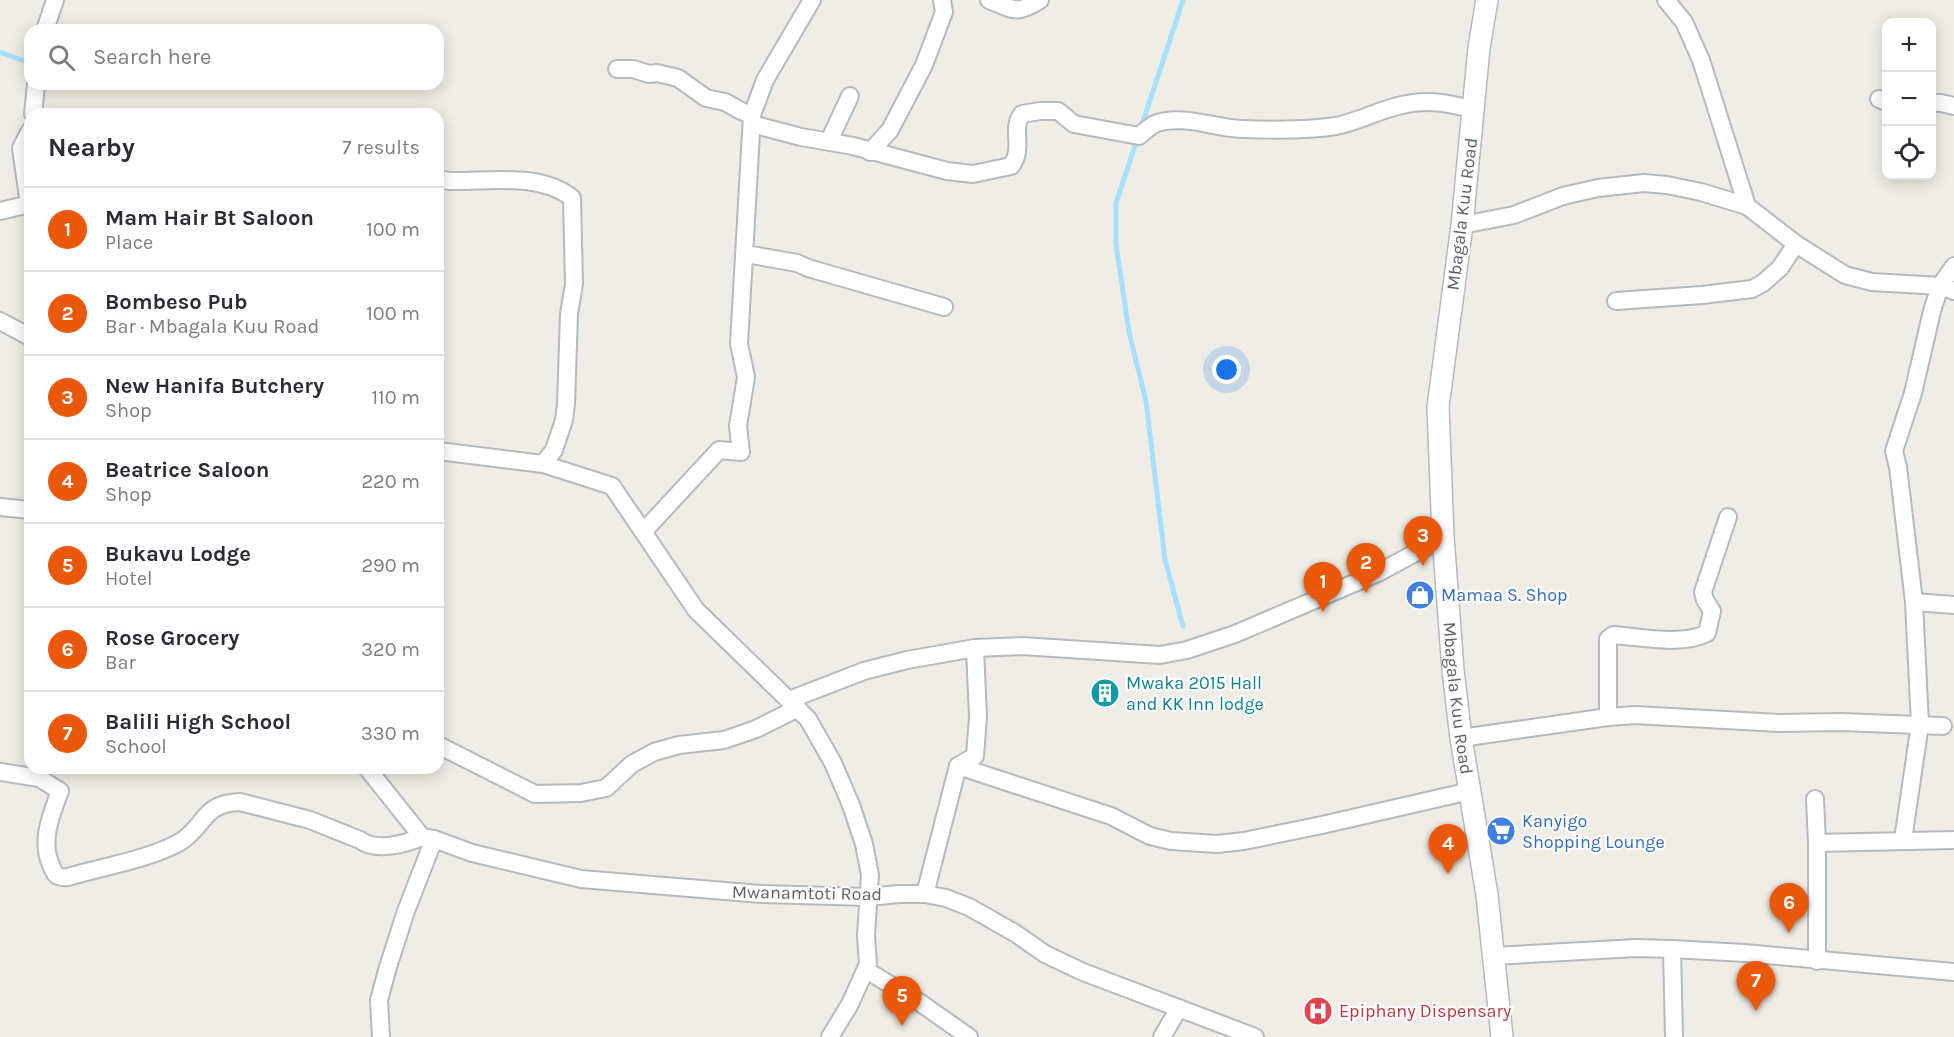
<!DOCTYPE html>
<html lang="en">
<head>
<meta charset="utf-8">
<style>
  body { margin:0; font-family:Karla,sans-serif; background:#f7f7f7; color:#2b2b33 }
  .controls { position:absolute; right:18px; top:18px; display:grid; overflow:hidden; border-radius:12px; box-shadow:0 3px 15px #0003 }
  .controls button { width:54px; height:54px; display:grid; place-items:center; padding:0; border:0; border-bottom:2px solid #e1e1e2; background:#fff; color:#2b2b33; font:30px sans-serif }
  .you { position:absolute; left:1227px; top:370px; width:21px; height:21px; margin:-15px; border:4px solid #fff; border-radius:50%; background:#1a73e8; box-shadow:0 0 0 9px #1a73e833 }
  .badge { display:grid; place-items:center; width:39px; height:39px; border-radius:50%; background:#ea580c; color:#fff; font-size:20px; font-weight:700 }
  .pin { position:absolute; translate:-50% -50px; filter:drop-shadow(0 2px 3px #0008) }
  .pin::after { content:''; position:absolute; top:32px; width:21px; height:18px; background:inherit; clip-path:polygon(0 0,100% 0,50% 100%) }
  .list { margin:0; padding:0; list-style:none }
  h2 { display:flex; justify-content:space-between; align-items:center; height:78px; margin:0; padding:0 24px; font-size:26px }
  h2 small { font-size:20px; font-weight:400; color:#7c7c81 }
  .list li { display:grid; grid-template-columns:39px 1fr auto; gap:18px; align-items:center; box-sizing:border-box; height:84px; padding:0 24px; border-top:2px solid #e1e1e2 }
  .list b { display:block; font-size:22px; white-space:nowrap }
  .list p { margin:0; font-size:20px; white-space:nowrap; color:#7c7c81 }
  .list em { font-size:20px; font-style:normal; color:#7c7c81 }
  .icon { flex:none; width:33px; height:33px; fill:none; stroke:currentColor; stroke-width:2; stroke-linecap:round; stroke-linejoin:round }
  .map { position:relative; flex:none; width:1954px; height:1037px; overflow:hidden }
  .search { position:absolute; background:#fff; box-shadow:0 3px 15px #0003; left:24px; top:24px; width:420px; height:66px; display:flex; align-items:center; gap:15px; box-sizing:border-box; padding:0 21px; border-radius:18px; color:#7c7c81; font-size:22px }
  .panel { position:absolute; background:#fff; box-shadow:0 3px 15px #0003; left:24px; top:108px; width:420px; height:666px; border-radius:18px }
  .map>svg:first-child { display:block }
</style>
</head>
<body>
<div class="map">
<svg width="1954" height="1037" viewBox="0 0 1954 1037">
  <rect width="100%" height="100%" fill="#f0ede6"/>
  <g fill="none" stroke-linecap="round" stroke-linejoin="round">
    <g stroke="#a7e0ff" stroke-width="5">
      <path d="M0 52 30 63"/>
      <path d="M1141 128 1183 0"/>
      <path d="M1138 137 1116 203V244L1129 332 1146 401 1165 560 1183 626"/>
    </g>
    <g stroke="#b6b9bd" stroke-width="20">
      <g id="minor">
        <path d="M989 0C1014 10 1016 15 1040 0"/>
        <path d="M1666 0 1684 22 1701 60 1747 206"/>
        <path d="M45 30 55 0"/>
        <path d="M617 69H633L649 74 657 73 678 78 706 98 725 102 741 111 752 115"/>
        <path d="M1879 99 1886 102"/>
        <path d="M1932 103H1941L1954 106"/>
        <path d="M33 114 36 84"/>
        <path d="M752 124 801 137 853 146 947 171 973 174 1011 166C1025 148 1010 129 1022 114L1040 111H1058L1074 124 1139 136C1144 132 1151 125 1157 123 1185 114 1216 129 1244 129 1271 130 1310 130 1336 126 1361 121 1382 108 1407 104 1430 99 1452 104 1475 110"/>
        <path d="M829 141 850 96"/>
        <path d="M870 152 890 130 924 65 944 12 942 0"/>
        <path d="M438 179 450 181C488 182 540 172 572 198L574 284 569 314 566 404 564 420 554 450 543 464"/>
        <path d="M29 204 21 148 30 131"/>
        <path d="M0 211 30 204"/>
        <path d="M1462 225 1514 215 1563 196 1598 188 1644 183 1667 185 1701 192 1747 206 1796 244 1845 275 1872 282 1940 286 1954 291"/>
        <path d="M746 254 797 263 808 268 944 307"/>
        <path d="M1616 301 1702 295 1752 289 1763 283 1780 268 1796 244"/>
        <path d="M0 321 30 337"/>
        <path d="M438 451 543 464 612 486 696 610 808 719 833 763 851 805 864 844 870 875 866 936 868 964 850 1004 830 1037"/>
        <path d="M0 507 30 510"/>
        <path d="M644 531 719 450 741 452 738 426 746 377 739 344 752 115 765 80 812 0"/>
        <path d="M1914 602 1954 605"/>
        <path d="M789 700 864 671 907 660 975 648 1022 646 1160 655 1187 650 1235 634 1378 573 1426 547 1443 536"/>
        <path d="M1608 717V639L1613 635C1640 637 1683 646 1707 633L1712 611 1705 600 1703 592 1728 517"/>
        <path d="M1461 738 1608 717 1635 715 1779 723 1841 722 1943 726"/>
        <path d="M438 745 535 794 581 793 606 788 632 764 654 752 679 745 724 740 756 729 798 708"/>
        <path d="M958 766 1111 816 1150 836 1171 841 1217 844 1244 841 1322 825 1470 791"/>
        <path d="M367 768 422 837 434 839 472 853 581 879 761 894 868 897 899 894H925L946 898 969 907 1015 933 1045 954 1083 972 1255 1037"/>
        <path d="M0 772 39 778 60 791C51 815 40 841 51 865 55 875 56 878 68 877 102 867 150 859 180 842 206 826 202 803 240 802L310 820 360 840C376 852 405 844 422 837"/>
        <path d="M1815 799 1817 843V961"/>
        <path d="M1903 840 1920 724 1914 602 1898 467 1894 451 1913 393 1932 311 1940 286 1954 266"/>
        <path d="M1817 843 1954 840"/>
        <path d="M925 894 958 766 975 756 978 717 975 648"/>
        <path d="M1672 949 1674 1037"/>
        <path d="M1494 956 1636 948 1672 949 1745 953 1954 972"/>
        <path d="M866 970 919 1002 969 1037"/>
        <path d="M381 1037 379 1000 388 967 406 911 434 839"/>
        <path d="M1162 1037 1179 1008"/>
      </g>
    </g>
    <g stroke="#b6b9bd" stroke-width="24">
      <g id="tertiary">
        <path id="s1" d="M1487 0 1479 48 1462 225 1438 407 1443 536 1453 670 1461 738 1487 895 1502 1037"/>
      </g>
    </g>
    <use href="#minor" stroke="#fff" stroke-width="16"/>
    <use href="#tertiary" stroke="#fff" stroke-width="21"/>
  </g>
  <defs>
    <g id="shop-disc" transform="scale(1.5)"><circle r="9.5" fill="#3f7fe0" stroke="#fff"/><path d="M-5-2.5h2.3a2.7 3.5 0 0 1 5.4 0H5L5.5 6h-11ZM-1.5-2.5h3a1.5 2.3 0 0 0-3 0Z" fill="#fff"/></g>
    <g id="building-disc" transform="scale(1.5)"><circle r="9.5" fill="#0f9aa8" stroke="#fff"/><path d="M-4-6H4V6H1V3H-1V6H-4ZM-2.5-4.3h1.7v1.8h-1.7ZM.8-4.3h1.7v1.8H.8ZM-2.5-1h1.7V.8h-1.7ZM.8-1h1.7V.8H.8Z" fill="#fff"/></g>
    <g id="supermarket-disc" transform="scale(1.5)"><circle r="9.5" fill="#3f7fe0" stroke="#fff"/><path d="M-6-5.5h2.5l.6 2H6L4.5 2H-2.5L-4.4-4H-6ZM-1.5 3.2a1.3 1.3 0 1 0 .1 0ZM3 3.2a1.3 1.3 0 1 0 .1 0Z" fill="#fff"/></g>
    <g id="hospital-disc" transform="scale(1.5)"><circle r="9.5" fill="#e0444e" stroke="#fff"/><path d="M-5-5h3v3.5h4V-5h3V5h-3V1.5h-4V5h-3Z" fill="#fff"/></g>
  </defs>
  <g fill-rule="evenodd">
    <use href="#shop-disc" x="1420" y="595"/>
    <use href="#building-disc" x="1105" y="693"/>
    <use href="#supermarket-disc" x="1501" y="831"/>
    <use href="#hospital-disc" x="1318" y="1011"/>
  </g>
  <g text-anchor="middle" stroke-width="4.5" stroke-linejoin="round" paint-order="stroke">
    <g font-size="18" fill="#5d6267" stroke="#fff">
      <text transform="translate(1462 214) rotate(-83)" y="6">Mbagala Kuu Road</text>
      <text dy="6" stroke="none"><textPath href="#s1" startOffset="702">Mbagala Kuu Road</textPath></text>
      <text transform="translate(807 893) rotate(1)" y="6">Mwanamtoti Road</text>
    </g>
    <g font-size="18" fill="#366cbe" stroke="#fff" text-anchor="start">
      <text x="1441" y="601">Mamaa S. Shop</text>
      <text x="1522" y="827">Kanyigo<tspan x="1522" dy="21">Shopping Lounge</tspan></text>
    </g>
    <g font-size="18" fill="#0d838f" stroke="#fff" text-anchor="start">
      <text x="1126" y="689">Mwaka 2015 Hall<tspan x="1126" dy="21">and KK Inn lodge</tspan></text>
    </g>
    <g font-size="18" fill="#be3a42" stroke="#fff" text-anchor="start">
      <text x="1339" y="1017">Epiphany Dispensary</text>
    </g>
  </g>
</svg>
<div class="controls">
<button>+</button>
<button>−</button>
<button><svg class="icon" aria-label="locate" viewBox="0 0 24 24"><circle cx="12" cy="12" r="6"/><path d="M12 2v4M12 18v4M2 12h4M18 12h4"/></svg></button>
</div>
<div class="you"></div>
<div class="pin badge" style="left:1323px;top:612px">1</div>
<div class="pin badge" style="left:1366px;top:593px">2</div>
<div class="pin badge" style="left:1423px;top:566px">3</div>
<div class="pin badge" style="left:1448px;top:874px">4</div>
<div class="pin badge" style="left:902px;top:1026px">5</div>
<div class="pin badge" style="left:1789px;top:933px">6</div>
<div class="pin badge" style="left:1756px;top:1011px">7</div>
<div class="search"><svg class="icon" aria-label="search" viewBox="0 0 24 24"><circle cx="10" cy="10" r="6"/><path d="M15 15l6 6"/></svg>Search here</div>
<section class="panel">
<h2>Nearby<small>7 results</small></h2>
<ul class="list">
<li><span class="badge">1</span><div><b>Mam Hair Bt Saloon</b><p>Place</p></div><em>100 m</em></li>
<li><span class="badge">2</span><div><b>Bombeso Pub</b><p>Bar · Mbagala Kuu Road</p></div><em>100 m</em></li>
<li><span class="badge">3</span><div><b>New Hanifa Butchery</b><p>Shop</p></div><em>110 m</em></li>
<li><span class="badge">4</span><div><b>Beatrice Saloon</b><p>Shop</p></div><em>220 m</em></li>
<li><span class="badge">5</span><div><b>Bukavu Lodge</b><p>Hotel</p></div><em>290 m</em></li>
<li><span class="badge">6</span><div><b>Rose Grocery</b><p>Bar</p></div><em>320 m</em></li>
<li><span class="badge">7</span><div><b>Balili High School</b><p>School</p></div><em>330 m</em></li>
</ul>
</section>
</div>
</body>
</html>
